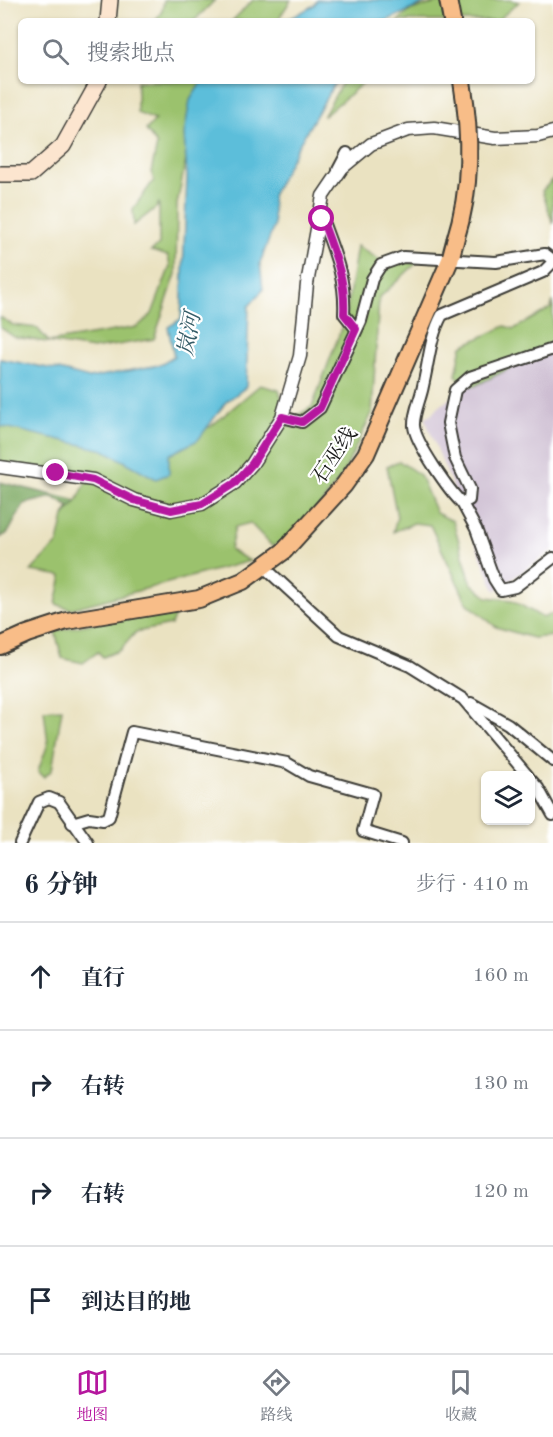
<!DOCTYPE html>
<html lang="zh">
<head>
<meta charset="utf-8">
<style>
  body { margin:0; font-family:"Old Standard TT","Noto Serif SC",serif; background:#f6f6f7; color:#1f2937 }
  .controls { position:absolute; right:18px; bottom:18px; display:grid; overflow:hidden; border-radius:9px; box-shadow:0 2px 4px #0004 }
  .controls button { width:54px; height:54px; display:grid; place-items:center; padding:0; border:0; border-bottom:2px solid #e0e1e3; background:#fff; color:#1f2937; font:30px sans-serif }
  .stop { position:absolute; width:18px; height:18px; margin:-14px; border:4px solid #b5179e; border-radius:50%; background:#fff }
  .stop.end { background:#b5179e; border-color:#fff; box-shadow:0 2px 6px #0008 }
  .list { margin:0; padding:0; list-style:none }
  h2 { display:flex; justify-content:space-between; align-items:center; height:78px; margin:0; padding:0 24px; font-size:26px }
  h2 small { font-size:20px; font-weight:400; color:#747a83 }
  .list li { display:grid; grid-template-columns:39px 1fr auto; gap:18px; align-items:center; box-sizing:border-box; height:108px; padding:0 24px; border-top:2px solid #e0e1e3 }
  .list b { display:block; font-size:22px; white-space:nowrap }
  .list em { font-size:20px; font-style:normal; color:#747a83 }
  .icon { flex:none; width:33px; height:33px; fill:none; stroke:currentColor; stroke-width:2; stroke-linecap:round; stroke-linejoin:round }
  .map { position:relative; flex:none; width:553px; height:843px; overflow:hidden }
  .search { position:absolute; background:#fff; box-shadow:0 2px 4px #0004; left:18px; right:18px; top:18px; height:66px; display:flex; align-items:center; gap:15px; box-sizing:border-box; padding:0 21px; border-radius:9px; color:#747a83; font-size:22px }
  .sheet { height:510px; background:#fff }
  nav { display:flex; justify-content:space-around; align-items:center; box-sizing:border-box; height:84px; border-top:2px solid #e0e1e3; background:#fff; font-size:16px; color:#747a83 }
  nav a { display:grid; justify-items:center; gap:3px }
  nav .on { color:#b5179e }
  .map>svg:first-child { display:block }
</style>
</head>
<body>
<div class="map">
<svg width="553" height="843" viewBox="0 0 553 843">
  <rect width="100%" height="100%" fill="#fff"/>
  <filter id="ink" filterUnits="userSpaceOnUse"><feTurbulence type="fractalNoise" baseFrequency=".0167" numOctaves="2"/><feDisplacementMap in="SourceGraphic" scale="12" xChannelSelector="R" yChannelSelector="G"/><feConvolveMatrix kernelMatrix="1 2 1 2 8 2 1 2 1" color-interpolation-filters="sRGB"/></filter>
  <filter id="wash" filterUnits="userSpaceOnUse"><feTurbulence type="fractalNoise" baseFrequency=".008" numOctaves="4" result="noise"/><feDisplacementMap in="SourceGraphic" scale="24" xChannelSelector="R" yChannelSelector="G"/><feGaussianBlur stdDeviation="1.35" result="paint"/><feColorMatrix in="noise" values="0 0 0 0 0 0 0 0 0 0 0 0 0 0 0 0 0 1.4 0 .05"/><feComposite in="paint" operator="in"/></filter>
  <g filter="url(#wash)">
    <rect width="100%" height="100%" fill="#eae2c1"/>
    <path fill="#cdbed2" d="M553 348V550L495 591 425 419 476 376Z"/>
    <g fill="#9bc26d" stroke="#5c6f44" stroke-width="1.5">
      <path d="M164 0H215L194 21H155L162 11Z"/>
      <path d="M253 0H291L277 21H232Z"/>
      <path d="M448 0H510L519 2 497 21H398L411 10Z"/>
      <path d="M137 81H202L177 204 176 274 154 339 93 349 14 337 0 327V317L13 325 37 328 49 342 137 327 152 314 170 266 168 256 151 251 159 245V202L157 207 134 225 133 209 154 180 151 172 157 145 146 130 155 120 137 113Z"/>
      <path d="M343 81H365L323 117Z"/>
      <path d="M553 179V224L542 191Z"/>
      <path d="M357 246 386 264 425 255 379 298 372 413 342 476 299 534 272 546 250 523 235 527 230 550 250 561 70 609 56 604 62 576 31 571 58 543 64 516 77 501 86 482 0 463V414L132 438 210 427 260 385 279 390 289 420 312 407 346 316Z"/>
      <path d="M553 301V346L475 386 464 385 456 375 462 346 505 326 514 329 551 308Z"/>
      <path d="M399 461 420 475 436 513 453 521 471 583 487 597 512 600 543 618 553 613V636L533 638 496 627 467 603 430 525 414 523 393 532 397 517 387 466Z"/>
      <path d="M178 606 171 625 136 632 120 650 103 657 98 652 83 663 62 658 55 631Z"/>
      <path d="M62 709 52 770 44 777 38 771 48 744 44 710Z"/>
    </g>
    <path fill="#7ca860" stroke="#4c623e" stroke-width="1.5" d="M0 482 77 501 64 516 69 507 53 497 24 504 8 533 0 538Z"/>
    <g fill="#5cbeda" stroke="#3c6d7b" stroke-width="1.5">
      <path d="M317 0H432L386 21H286L314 5Z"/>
      <path d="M202 81H336L297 148 272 196 274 226 260 263 263 290 249 306 246 387 226 402 198 440 169 455V474L156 479 104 450 0 426V359L59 370 89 378 159 365 174 356 168 327 181 319 187 176 184 134 190 100Z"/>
    </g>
  </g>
  <g filter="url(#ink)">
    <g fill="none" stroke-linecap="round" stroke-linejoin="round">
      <g stroke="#3b3a35" stroke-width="14">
        <g id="minor">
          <path d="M338 170 347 153"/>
          <path d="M323 212 322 219C334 252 346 278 344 314L356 329"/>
          <path d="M553 262 543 272 442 315C430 337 429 361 423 386 421 398 413 414 414 426 415 442 450 492 462 503L469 500 470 489 455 458 448 423 455 390 470 377 553 349"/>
          <path d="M282 417 302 422 320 408 361 321 372 279 381 265 403 257 496 262 545 254 553 260"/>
          <path d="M462 503 476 529 494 579 501 590 515 587 553 558"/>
          <path d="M264 567 339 636 410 666 463 699 528 776"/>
          <path d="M471 703 508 724 553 761"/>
          <path d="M530 779 538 788 553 815"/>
          <path d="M72 823 89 818 103 820 109 817 132 732 287 763 309 776 373 794 363 831 402 843"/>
          <path d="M20 843 39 802 49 798 59 802 88 843"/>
        </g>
      </g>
      <g stroke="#3b3a35" stroke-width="15">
        <path id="tertiary" d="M0 467 93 480 134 500 171 510 202 504 235 483 252 464 282 417 300 356 307 284 323 196 342 168 371 144 408 130 434 128 495 138 538 136 553 132"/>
      </g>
      <g stroke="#3b3a35" stroke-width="18">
        <g id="secondary">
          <path d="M108 21 110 0"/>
          <path d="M0 174H31L63 146 99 81"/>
        </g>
      </g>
      <g stroke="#3b3a35" stroke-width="20">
        <g id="trunk">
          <path d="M448 0 452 21"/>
          <path d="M0 646 27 634 67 621 199 599 243 581 284 551 344 485 366 454 450 260 455 241"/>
        </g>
      </g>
      <use href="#minor" stroke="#fff" stroke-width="10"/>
      <use href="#tertiary" stroke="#fff" stroke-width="12"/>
      <use href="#secondary" stroke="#fce5cf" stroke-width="15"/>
      <use href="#trunk" stroke="#f8bd88" stroke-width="16"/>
      <g stroke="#3b3a35" stroke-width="20" stroke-linecap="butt">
        <path id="trunk-bridge" d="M455 241C472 187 471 136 462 81"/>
      </g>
      <use href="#trunk-bridge" stroke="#f8bd88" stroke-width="16"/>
    </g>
  </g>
  <g fill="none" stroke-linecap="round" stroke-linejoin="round" filter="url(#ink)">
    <path stroke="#b5179e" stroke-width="8" d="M56 473 93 480 134 500 171 510 202 504 235 483 252 464 282 417 302 422 320 408 356 329 344 314C346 279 334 252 322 219"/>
  </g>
  <g text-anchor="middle" stroke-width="4.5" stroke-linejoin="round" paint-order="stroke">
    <g font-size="21" fill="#1c1c1c" stroke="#fff">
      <text transform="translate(334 455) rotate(-56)" y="7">石巫线</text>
    </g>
    <g font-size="22" font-style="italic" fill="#365d68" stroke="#fff">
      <text transform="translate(188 334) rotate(-79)" y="8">岚河</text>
    </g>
  </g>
</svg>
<div class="controls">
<button><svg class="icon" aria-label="layers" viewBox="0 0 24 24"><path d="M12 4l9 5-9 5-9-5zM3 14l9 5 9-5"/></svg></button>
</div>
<div class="stop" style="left:322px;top:219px"></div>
<div class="stop end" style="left:56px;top:473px"></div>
<div class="search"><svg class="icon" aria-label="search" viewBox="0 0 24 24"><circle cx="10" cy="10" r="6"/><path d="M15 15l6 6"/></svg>搜索地点</div>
</div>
<section class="sheet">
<h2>6 分钟<small>步行 · 410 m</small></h2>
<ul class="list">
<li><svg class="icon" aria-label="ahead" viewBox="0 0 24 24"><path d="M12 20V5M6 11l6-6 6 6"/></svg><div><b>直行</b></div><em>160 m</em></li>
<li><svg class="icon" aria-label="right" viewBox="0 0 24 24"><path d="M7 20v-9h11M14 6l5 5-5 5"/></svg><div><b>右转</b></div><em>130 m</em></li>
<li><svg class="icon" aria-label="right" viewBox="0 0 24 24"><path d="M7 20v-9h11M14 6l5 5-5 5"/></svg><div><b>右转</b></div><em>120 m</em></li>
<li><svg class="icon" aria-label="arrive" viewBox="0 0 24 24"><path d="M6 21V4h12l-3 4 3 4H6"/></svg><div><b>到达目的地</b></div></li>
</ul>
</section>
<nav>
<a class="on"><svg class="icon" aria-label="map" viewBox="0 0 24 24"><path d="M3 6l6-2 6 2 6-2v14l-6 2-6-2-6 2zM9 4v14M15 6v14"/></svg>地图</a>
<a><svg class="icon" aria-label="directions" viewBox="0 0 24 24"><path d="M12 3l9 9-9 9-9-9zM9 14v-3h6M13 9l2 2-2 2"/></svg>路线</a>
<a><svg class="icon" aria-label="saved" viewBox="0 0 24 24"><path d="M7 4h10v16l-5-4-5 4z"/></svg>收藏</a>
</nav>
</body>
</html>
